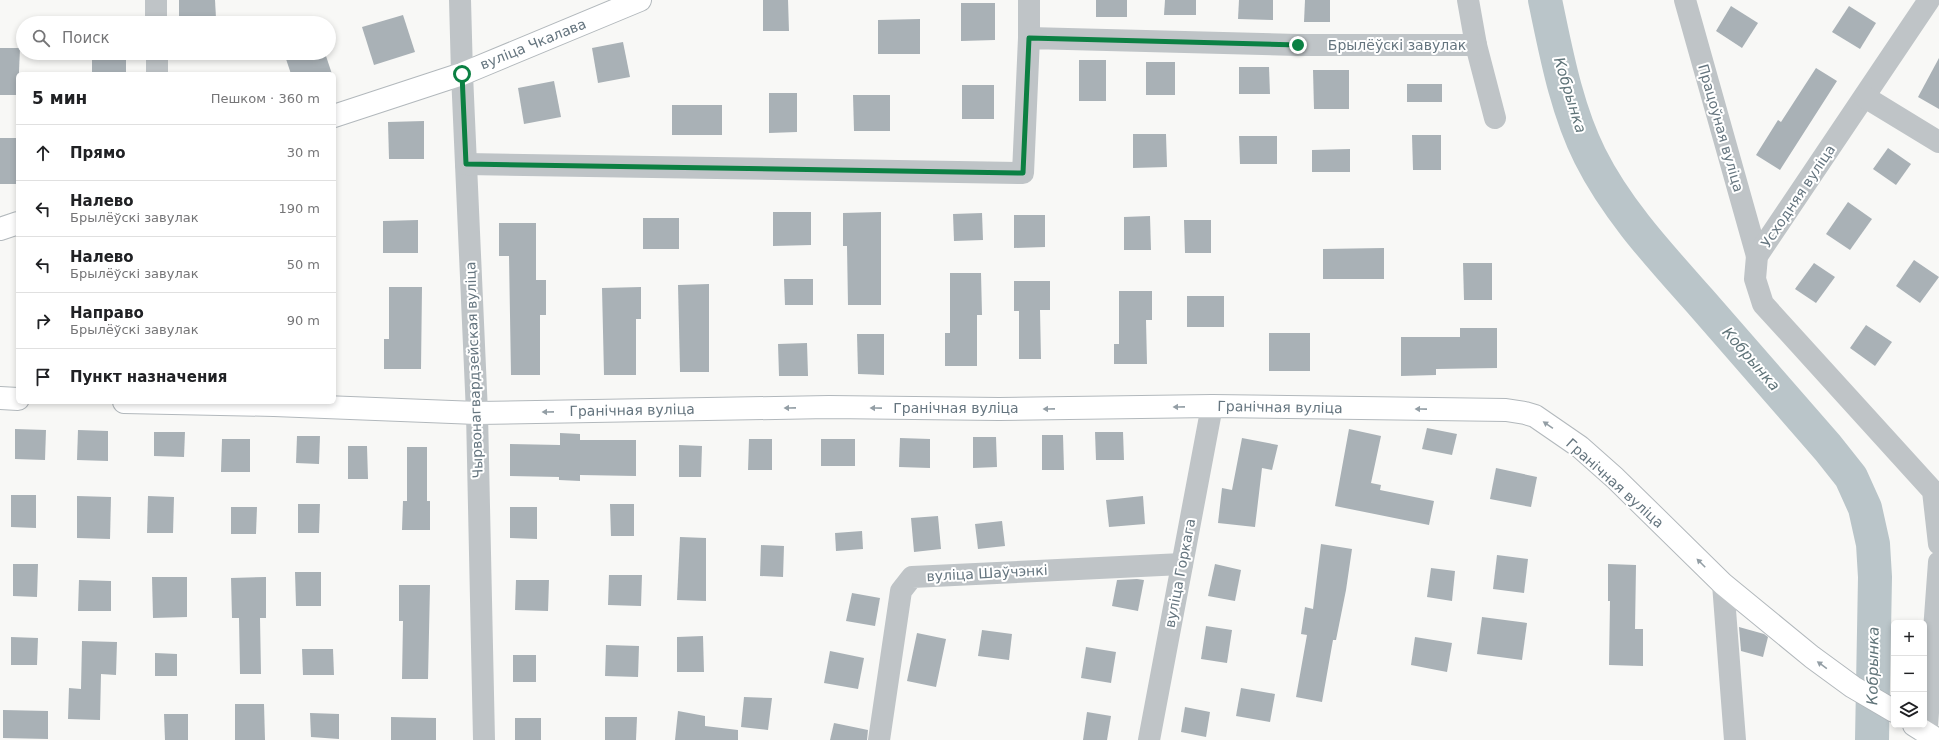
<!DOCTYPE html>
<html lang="ru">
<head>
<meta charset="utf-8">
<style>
  body { margin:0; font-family:"DejaVu Sans",sans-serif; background:#f2f2f2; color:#202124 }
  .controls { position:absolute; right:12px; bottom:12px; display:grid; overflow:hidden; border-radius:6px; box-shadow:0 2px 6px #0003 }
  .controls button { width:36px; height:36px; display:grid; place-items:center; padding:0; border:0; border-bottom:1px solid #e0e0e0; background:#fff; color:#202124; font:20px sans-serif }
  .stop { position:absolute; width:12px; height:12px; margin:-9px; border:3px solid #0b8043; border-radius:50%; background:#fff }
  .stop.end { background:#0b8043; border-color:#fff; box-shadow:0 1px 4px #0008 }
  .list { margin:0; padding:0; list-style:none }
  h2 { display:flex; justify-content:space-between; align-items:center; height:52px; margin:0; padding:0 16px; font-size:17px }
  h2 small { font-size:13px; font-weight:400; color:#757577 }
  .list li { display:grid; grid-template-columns:26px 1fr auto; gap:12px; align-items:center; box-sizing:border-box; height:56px; padding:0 16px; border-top:1px solid #e0e0e0 }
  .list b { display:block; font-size:15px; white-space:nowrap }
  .list p { margin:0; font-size:13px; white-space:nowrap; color:#757577 }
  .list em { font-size:13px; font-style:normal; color:#757577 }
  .icon { flex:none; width:22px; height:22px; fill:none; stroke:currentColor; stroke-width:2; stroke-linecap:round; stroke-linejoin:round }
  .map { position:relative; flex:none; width:1939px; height:740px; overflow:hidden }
  .search { position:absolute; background:#fff; box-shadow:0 2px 6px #0003; left:16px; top:16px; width:320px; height:44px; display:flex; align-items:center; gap:10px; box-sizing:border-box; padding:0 14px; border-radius:22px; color:#757577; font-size:15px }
  .panel { position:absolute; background:#fff; box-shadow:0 2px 6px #0003; left:16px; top:72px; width:320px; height:332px; border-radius:6px }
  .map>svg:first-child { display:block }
</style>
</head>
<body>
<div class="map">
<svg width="1939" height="740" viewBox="0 0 1939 740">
  <rect width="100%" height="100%" fill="#f8f8f6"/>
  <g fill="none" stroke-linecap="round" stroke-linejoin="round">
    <path stroke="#bac5c9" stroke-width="34" d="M1545 0C1556 52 1566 108 1590 156 1617 210 1659 255 1699 300 1742 350 1785 399 1828 448L1851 477 1865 508 1873 544 1875 577 1872 740"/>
  </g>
  <g fill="#a9b1b6">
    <path d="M179 0H215L216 18H179Z"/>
    <path d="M763 0H788L789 31H763Z"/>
    <rect x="1096" y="0" width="31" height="17"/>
    <path d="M1165 0H1196V15H1164Z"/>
    <path d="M1239 0H1273V20L1238 19Z"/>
    <path d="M1305 0H1330V22H1304Z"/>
    <path d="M961 3H995V40L961 41Z"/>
    <path d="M1731 6 1758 23 1742 48 1716 31Z"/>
    <path d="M1849 6 1876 23 1860 49 1832 32Z"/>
    <path d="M403 15 415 52 374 65 362 27Z"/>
    <path d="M920 19V54H878V20Z"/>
    <path d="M623 42 630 77 598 83 592 48Z"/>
    <path d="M0 48H20L18 95H0Z"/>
    <rect x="92" y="53" width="34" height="21"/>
    <path d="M284 53H325L332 74H291Z"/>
    <path d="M1939 58V109L1918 97Z"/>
    <rect x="1079" y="60" width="27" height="41"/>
    <rect x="1146" y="62" width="29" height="33"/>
    <path d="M1239 67H1269L1270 94H1239Z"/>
    <path d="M1816 68 1837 81 1780 170 1756 155 1778 120 1781 122Z"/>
    <path d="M1313 70H1349V109H1314Z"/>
    <path d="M554 81 561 117 524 124 518 88Z"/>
    <rect x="1407" y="84" width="35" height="18"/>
    <rect x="962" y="85" width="32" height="34"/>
    <path d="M769 93H797V132L769 133Z"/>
    <path d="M853 95H890V131H854Z"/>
    <rect x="672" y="105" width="50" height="30"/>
    <path d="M424 121V159H389L388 122Z"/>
    <path d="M1133 134H1166L1167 167 1133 168Z"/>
    <path d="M1412 135H1441V170H1413Z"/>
    <path d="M1239 136H1277V164H1240Z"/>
    <rect x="0" y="138" width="18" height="46"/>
    <path d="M1888 148 1911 164 1896 185 1873 169Z"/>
    <path d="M1350 149V172H1312V150Z"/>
    <path d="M1848 202 1872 219 1850 250 1826 234Z"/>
    <path d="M773 212H811V245L773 246Z"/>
    <path d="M881 212V305H848L847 246H843V213Z"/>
    <path d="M982 213 983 240 954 241 953 214Z"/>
    <path d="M1014 215H1045V247L1014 248Z"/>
    <path d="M1150 216 1151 250H1124V217Z"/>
    <rect x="643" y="218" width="36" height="31"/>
    <path d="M418 220V253H383V221Z"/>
    <path d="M1184 220H1211V253H1185Z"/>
    <path d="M499 223H536V280H546V315H540V375H511L509 256H499Z"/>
    <path d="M1384 248V279H1323V249Z"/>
    <path d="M1914 260 1939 277 1920 303 1896 286Z"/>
    <path d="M1463 263H1492V300H1464Z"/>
    <path d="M1814 263 1835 277 1816 303 1795 289Z"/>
    <path d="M950 273H981L982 315H977V366H945V333H950Z"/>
    <path d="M784 279H813V305H785Z"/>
    <path d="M1014 281H1050V310H1040L1041 359H1019V311H1014Z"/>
    <path d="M709 284V372H680L678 285Z"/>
    <path d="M389 287H422L421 369H384V339H389Z"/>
    <path d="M641 287V319H636V375H604L602 288Z"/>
    <path d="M1119 291H1152V320H1146L1147 364H1114V344H1119Z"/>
    <rect x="1187" y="296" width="37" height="31"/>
    <path d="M1866 325 1892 342 1875 366 1850 348Z"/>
    <path d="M1460 328H1497V368L1436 369V375L1401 376V337H1460Z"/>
    <rect x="1269" y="333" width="41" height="38"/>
    <path d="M857 334H884V375L858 374Z"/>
    <path d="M807 343 808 376H779L778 344Z"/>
    <path d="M1427 428 1457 434 1452 455 1422 449Z"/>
    <path d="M15 429 46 430 45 460 15 459Z"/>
    <path d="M1349 429 1381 436 1371 483 1381 485 1380 490 1434 501 1429 525 1335 506Z"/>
    <path d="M78 430 108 431V461L77 460Z"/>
    <path d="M154 432H185L184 457 154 456Z"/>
    <path d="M1095 432H1123L1124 460H1096Z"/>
    <path d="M560 433 580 434V440H636V476L580 475V481L559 480V477L510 476V444L560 445Z"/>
    <path d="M1042 435H1063L1064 470H1042Z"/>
    <path d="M297 436H320L319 464 296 463Z"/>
    <path d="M973 437H996L997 467 973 468Z"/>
    <path d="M900 438 930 439V468L899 467Z"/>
    <path d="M1242 438 1278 445 1272 470 1262 468 1255 527 1218 523 1222 488 1232 490Z"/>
    <path d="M222 439H250V472H221Z"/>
    <path d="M749 439H772V470H748Z"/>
    <rect x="821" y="439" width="34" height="27"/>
    <path d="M679 445 702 446 701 477H679Z"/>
    <path d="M348 446H367L368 479H348Z"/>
    <path d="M407 447H427V501H430V530H402L403 501H407Z"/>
    <path d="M1496 468 1537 477 1531 507 1490 499Z"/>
    <path d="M11 495H36V528L11 527Z"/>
    <path d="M77 496 111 497 110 539 77 538Z"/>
    <path d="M148 496 174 497 173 533H147Z"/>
    <path d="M1143 496 1145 524 1109 527 1106 500Z"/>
    <path d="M298 504H320L319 533H298Z"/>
    <path d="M610 504H634V536H611Z"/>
    <path d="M231 507H257L256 534H231Z"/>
    <path d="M510 507H537V539L510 538Z"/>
    <path d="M938 516 941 549 914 552 911 518Z"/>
    <path d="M1002 521 1005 546 978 549 975 524Z"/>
    <path d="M862 531 863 549 836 551 835 533Z"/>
    <path d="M680 537 706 538V601L677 600Z"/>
    <path d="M1321 544 1352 549 1346 590 1336 640H1333L1322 702 1296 697 1307 635 1301 634 1305 607 1313 609Z"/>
    <path d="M761 545 784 546 783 577 760 576Z"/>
    <path d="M1497 555 1528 559 1524 593 1493 589Z"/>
    <path d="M13 564H38L37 597 13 596Z"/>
    <path d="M1215 564 1241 570 1235 601 1208 596Z"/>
    <path d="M1608 564 1636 565 1635 629H1643V666L1609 665 1610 601H1608Z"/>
    <path d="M1431 568 1455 571 1452 601 1427 597Z"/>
    <path d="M295 572H321V606H296Z"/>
    <path d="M609 575H642L641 606 608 605Z"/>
    <path d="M152 577H187V617L153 618Z"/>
    <path d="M266 577V618H260L261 674H240L239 618H232L231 578Z"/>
    <path d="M1137 579 1144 580 1138 611 1112 606 1117 580Z"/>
    <path d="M79 580 111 581V611H78Z"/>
    <path d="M516 580H549L548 611 515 610Z"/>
    <path d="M399 585H430L428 679H402L403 621H399Z"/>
    <path d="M852 593 880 598 875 626 846 621Z"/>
    <path d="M1482 617 1527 623 1522 660 1477 654Z"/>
    <path d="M1206 626 1232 630 1227 663 1201 659Z"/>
    <path d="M1739 627 1764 634 1768 637 1763 657 1741 651Z"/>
    <path d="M982 630 1012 634 1009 660 978 656Z"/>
    <path d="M917 633 946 639 936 687 907 681Z"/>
    <path d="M703 636 704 672H677V637Z"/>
    <path d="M11 637 38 638 37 665H11Z"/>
    <path d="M1415 637 1452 643 1447 672 1411 665Z"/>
    <path d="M82 641 117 642 116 675 101 674 100 720 68 719 69 688 81 689Z"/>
    <path d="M606 645 639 646 638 677 605 676Z"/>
    <path d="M1086 647 1116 652 1111 683 1081 678Z"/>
    <path d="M302 649H333L334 675H303Z"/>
    <path d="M830 651 864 658 858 689 824 683Z"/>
    <path d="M155 653 177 654V676H155Z"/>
    <rect x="513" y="655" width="23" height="27"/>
    <path d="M1241 688 1275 694 1270 722 1236 716Z"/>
    <path d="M744 697 772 698 768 730 741 727Z"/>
    <path d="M235 704H264L265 740H235Z"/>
    <path d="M1185 707 1210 712 1206 737 1181 732Z"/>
    <path d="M3 710 48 711V739L3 738Z"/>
    <path d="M678 711 705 716V726L738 730V740H675Z"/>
    <path d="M1087 712 1111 716 1107 740H1083Z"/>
    <path d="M310 713 339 714V739L311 737Z"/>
    <path d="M164 714H188V740H165Z"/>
    <path d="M391 717 436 718V740H391Z"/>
    <path d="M605 717H637L636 740H605Z"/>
    <rect x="515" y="718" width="26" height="22"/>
    <path d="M834 723 868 730 867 740H830Z"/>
  </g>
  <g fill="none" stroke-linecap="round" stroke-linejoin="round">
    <g stroke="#b2b8bc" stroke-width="24">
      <g id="secondary">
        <path d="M334 116 462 74 640 0"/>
        <path d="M0 229 18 223"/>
        <path d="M0 398 18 399"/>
        <path d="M124 402 274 405 477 413 829 407 999 409 1212 406 1506 410 1525 413 1535 416 1580 447 1615 478 1723 584 1812 657 1853 687 1894 711"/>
        <path d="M1914 725 1938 740"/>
      </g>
    </g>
    <g stroke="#bfc4c7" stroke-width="22">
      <path d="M156 0V23"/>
      <path d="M460 0 462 74 477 413 484 740"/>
      <path d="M1029 0V38"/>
      <path d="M1468 0 1476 45 1495 118"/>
      <path d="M1685 0 1757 256"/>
      <path d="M1929 0 1757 256 1755 279 1763 304 1933 491 1939 544"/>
      <path d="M157 53V74"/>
      <path d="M1865 97 1939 142"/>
      <path d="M466 164 1023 173 1029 38 1297 45H1476"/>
      <path d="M1723 584 1735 740"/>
      <path d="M879 740 901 591 912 577 1182 564"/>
      <path d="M1149 740 1212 406"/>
      <path d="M1926 740 1939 562"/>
    </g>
    <use href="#secondary" stroke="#fff" stroke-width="22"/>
  </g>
  <defs><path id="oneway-solid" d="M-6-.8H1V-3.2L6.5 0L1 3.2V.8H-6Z"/></defs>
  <g fill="#939ea5">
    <use href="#oneway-solid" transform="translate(1179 407) rotate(179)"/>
    <use href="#oneway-solid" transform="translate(790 408) rotate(179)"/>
    <use href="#oneway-solid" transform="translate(876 408) rotate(-179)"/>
    <use href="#oneway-solid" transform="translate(1049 409) rotate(179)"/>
    <use href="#oneway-solid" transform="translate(1421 409) rotate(-179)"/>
    <use href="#oneway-solid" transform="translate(548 412) rotate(179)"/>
    <use href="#oneway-solid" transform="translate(1548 425) rotate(-146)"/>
    <use href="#oneway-solid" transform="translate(1701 563) rotate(-135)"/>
    <use href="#oneway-solid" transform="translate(1822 665) rotate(-144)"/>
  </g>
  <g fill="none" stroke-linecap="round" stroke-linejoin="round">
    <path stroke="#0b8043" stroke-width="5" d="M462 74 466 164 1023 173 1029 38 1298 45"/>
  </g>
  <g text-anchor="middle" stroke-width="4" stroke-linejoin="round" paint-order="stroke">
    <g font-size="14" fill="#65757f" stroke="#fff">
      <text transform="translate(533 44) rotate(-22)" y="5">вуліца Чкалава</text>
      <text x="1397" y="50">Брылёўскі завулак</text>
      <text transform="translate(1721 128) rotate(74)" y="5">Працоўная вуліца</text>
      <text transform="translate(1798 196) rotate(-56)" y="5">Усходняя вуліца</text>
      <text transform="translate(474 370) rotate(-92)" y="5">Чырвонагвардзейская вуліца</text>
      <text transform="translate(1280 407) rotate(1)" y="5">Гранічная вуліца</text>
      <text x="956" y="413">Гранічная вуліца</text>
      <text transform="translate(632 410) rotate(-1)" y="5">Гранічная вуліца</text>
      <text transform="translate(1615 483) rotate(42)" y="5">Гранічная вуліца</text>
      <text transform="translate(987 573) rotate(-3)" y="5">вуліца Шаўчэнкі</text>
      <text transform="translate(1180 573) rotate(-79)" y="5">вуліца Горкага</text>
    </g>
    <g font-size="15" font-style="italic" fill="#607479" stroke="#fff">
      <text transform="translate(1570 95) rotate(73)" y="5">Кобрынка</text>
      <text transform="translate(1751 359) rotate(49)" y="5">Кобрынка</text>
      <text transform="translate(1873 666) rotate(-89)" y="5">Кобрынка</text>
    </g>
  </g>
</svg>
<div class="controls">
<button>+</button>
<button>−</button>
<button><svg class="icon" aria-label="layers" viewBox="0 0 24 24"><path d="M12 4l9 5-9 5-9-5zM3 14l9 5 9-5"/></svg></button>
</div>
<div class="stop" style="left:462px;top:74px"></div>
<div class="stop end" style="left:1298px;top:45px"></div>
<div class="search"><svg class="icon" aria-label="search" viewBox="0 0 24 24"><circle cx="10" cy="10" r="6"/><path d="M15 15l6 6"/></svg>Поиск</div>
<section class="panel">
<h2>5 мин<small>Пешком · 360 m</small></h2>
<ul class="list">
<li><svg class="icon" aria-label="ahead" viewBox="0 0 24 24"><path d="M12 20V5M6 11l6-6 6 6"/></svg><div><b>Прямо</b></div><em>30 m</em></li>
<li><svg class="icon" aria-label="left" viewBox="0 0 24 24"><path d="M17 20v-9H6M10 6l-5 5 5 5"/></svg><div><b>Налево</b><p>Брылёўскі завулак</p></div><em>190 m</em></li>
<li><svg class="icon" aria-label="left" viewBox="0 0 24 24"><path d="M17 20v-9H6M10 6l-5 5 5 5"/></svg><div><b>Налево</b><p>Брылёўскі завулак</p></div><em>50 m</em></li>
<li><svg class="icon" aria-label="right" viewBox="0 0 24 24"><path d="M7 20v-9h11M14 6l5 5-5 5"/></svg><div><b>Направо</b><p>Брылёўскі завулак</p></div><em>90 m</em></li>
<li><svg class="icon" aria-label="arrive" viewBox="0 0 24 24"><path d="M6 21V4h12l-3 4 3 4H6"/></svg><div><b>Пункт назначения</b></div></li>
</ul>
</section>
</div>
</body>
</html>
